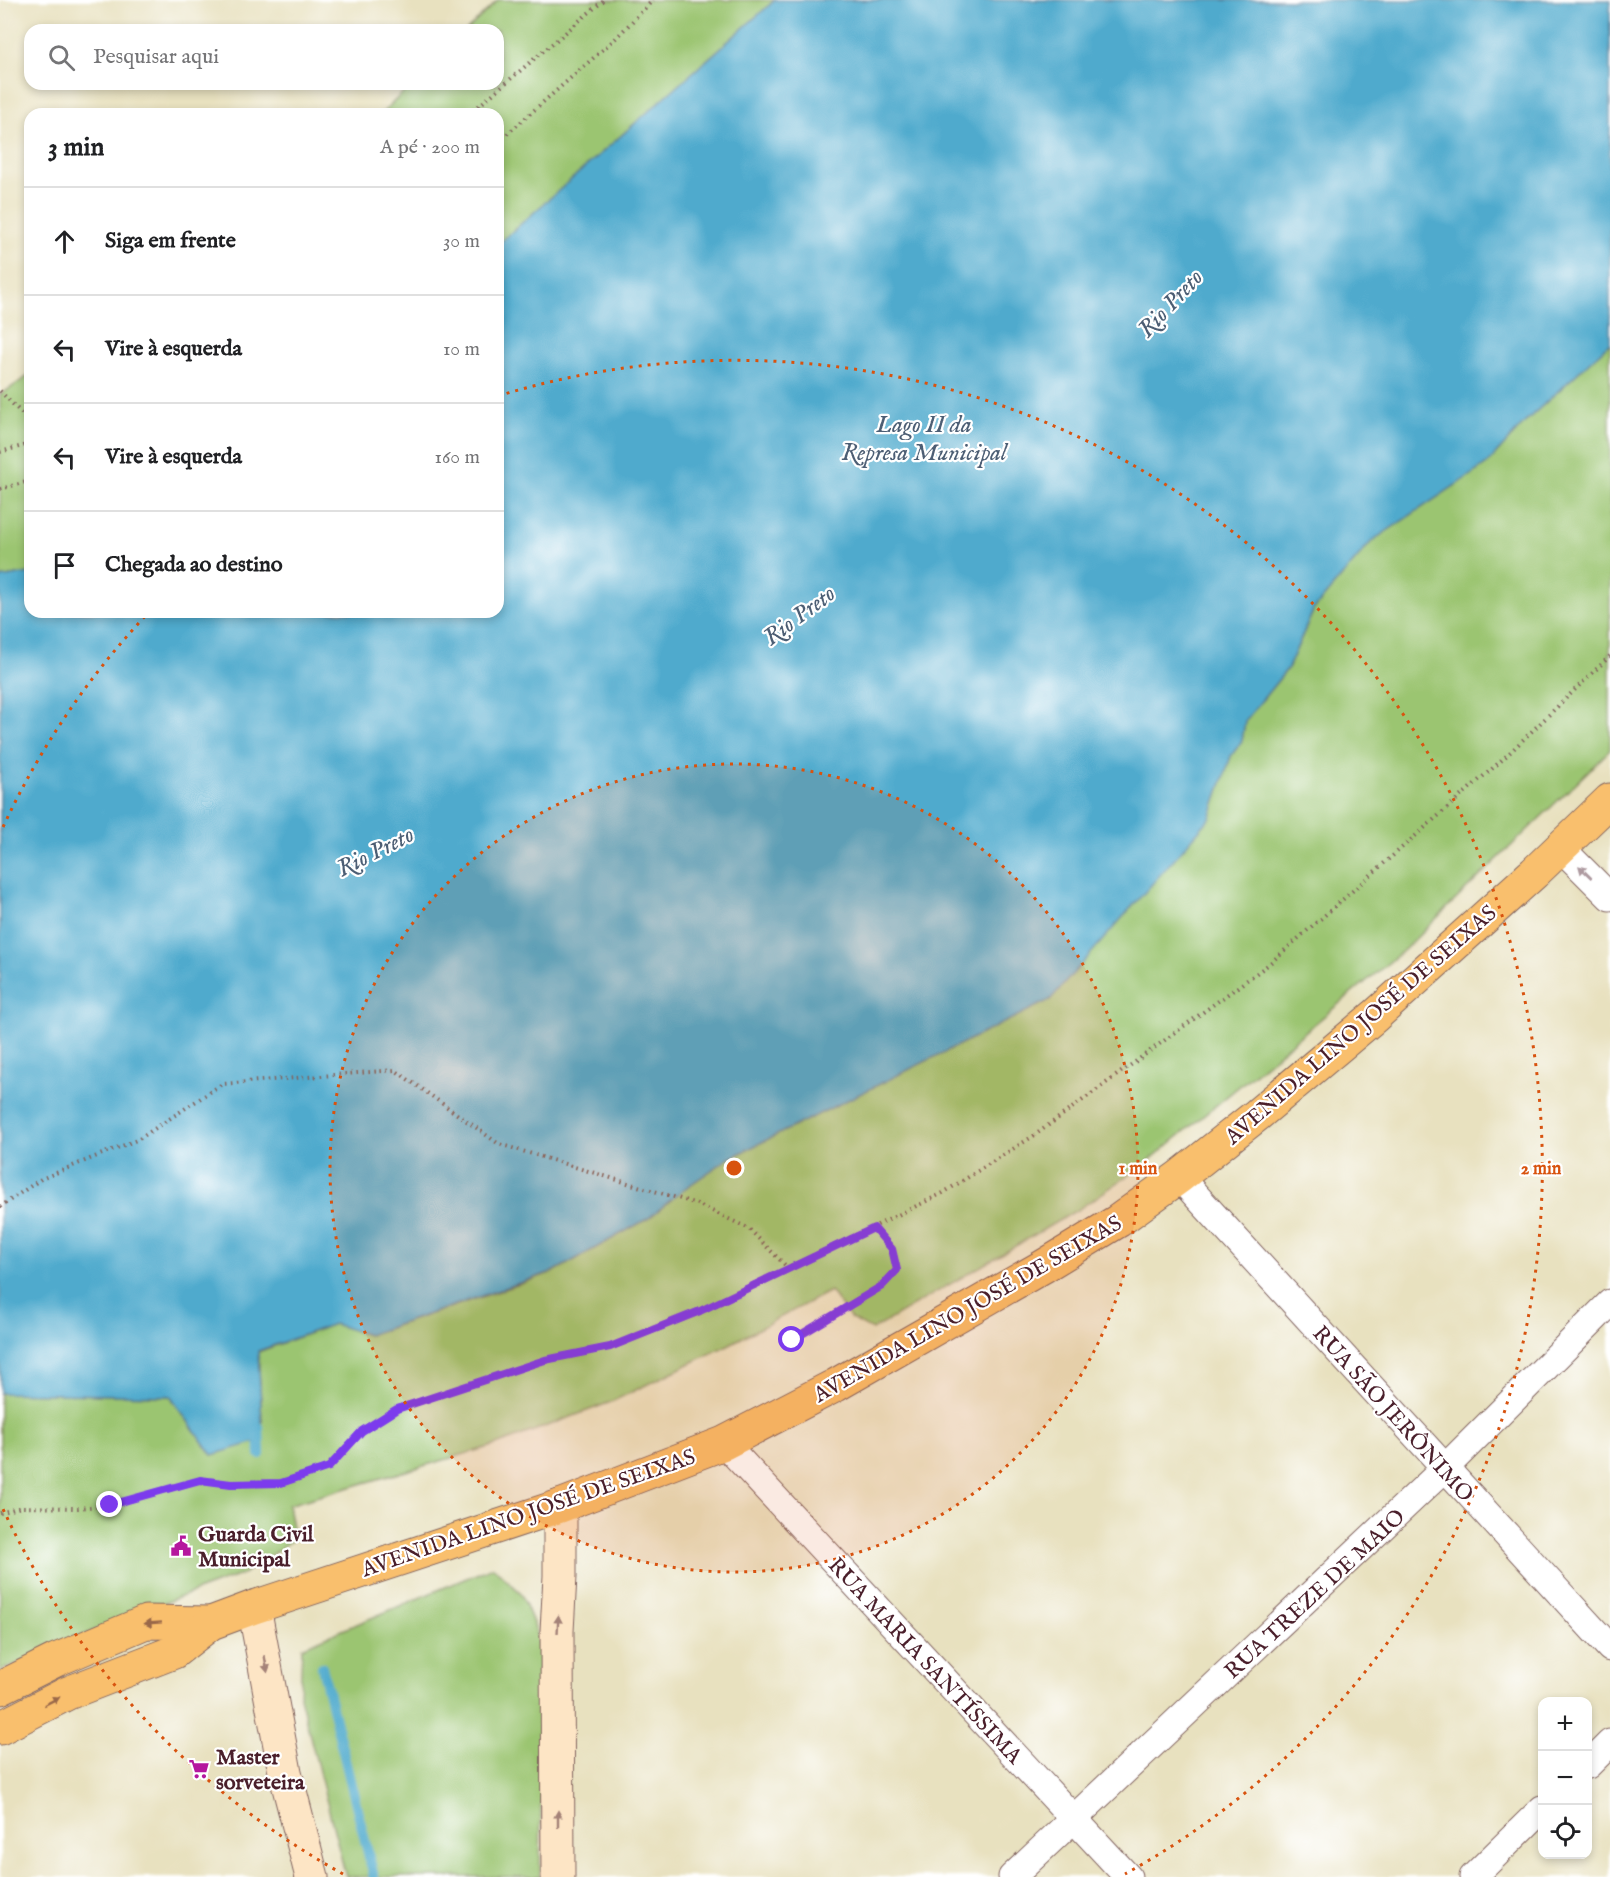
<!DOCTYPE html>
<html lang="pt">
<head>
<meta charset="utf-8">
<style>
  body { margin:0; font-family:"IM FELL English",serif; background:#f2f2f2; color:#202124 }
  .controls { position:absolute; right:18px; bottom:18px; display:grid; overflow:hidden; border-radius:12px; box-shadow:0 3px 9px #0003 }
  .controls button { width:54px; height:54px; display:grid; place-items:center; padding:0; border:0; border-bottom:2px solid #e0e0e0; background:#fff; color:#202124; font:30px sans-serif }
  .stop { position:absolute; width:18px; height:18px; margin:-14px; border:4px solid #7c3aed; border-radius:50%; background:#fff }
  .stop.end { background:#7c3aed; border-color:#fff; box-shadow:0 2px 6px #0008 }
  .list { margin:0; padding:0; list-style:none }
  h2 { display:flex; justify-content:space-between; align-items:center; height:78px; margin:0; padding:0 24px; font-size:26px }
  h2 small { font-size:20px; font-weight:400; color:#757577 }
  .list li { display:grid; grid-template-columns:39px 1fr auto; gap:18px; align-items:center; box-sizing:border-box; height:108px; padding:0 24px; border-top:2px solid #e0e0e0 }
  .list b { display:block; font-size:22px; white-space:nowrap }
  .list em { font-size:20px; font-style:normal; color:#757577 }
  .icon { flex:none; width:33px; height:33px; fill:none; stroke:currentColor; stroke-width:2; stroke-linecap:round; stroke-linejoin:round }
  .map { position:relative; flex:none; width:1610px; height:1877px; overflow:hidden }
  .search { position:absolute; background:#fff; box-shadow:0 3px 9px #0003; left:24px; top:24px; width:480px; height:66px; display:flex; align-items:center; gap:15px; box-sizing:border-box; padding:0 21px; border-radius:18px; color:#757577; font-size:22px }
  .panel { position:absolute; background:#fff; box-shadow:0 3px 9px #0003; left:24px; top:108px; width:480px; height:510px; border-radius:18px }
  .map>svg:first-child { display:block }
</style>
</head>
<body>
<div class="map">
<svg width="1610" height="1877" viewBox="0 0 1610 1877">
  <rect width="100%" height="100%" fill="#fff"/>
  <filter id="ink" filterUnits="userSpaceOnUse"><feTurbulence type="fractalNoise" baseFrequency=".0167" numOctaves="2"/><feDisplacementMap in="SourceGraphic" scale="12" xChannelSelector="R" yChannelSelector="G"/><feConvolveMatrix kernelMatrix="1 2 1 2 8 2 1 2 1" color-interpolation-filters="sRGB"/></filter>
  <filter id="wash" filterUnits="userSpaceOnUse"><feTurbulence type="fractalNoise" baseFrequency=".008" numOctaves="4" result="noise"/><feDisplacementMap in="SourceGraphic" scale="24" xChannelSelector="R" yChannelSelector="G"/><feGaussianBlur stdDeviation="1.35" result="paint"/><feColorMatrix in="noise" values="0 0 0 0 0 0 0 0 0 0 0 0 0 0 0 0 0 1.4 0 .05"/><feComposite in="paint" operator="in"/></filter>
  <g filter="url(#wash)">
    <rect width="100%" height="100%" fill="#e8e1bf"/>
    <g fill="#9bc571" stroke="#72724e" stroke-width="1.5">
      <path d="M498 0H775L498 244V114H381L412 84H498V30H467Z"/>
      <path d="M1610 343V750L1404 950 1144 1165 1077 1210 872 1330 851 1319 830 1291 728 1345 611 1402 496 1445 288 1505 294 1539 243 1574 126 1617 0 1671V1393L170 1396 212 1455 263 1439 258 1352 334 1324 368 1335 520 1284 555 1271 649 1218 684 1189 1210 818 1231 756 1242 741 1245 721 1288 668 1314 609 1372 541 1487 464 1527 420Z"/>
      <path d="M30 375V573L0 578V395Z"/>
      <path d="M493 1567 521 1593 543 1648 540 1877H346L300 1697 302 1647Z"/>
    </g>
    <path fill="#4faacd" stroke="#4c647c" stroke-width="1.5" d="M775 0H1610V343L1527 420 1487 464 1372 541 1314 609 1288 668 1245 721 1242 741 1231 756 1210 818 1050 1000 728 1159 684 1189 649 1218 555 1271 368 1335 334 1324 258 1351 263 1440 212 1455 170 1396 0 1393V578L30 573V612H498V244Z"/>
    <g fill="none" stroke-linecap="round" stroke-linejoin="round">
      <g stroke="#4faacd" stroke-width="10">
        <path d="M259 1427 260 1454"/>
        <path d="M322 1667 374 1877"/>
      </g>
    </g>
  </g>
  <g filter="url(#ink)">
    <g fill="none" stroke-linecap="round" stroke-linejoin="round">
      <g stroke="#81635f" stroke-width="29">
        <g id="minor">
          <path d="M1561 848 1610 897"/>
          <path d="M1179 1177 1610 1648"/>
          <path d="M724 1443 1128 1877"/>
          <path d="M1588 1765 1610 1743"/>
          <path d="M1012 1877 1444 1469 1610 1303"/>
          <path d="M1473 1877 1542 1809"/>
        </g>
      </g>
      <g stroke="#81635f" stroke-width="35">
        <g id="secondary">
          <path d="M254 1607 285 1772 312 1877"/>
          <path d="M558 1877 557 1631 560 1576V1506"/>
        </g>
      </g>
      <g stroke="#81635f" stroke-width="35">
        <g id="primary">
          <path d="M0 1688 56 1660 146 1622 211 1623"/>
          <path d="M0 1728 68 1693 174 1652 211 1623 254 1607 560 1506 724 1443 836 1385 1044 1266 1118 1221 1179 1177 1257 1115 1375 1016 1534 873 1610 800"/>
        </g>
      </g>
      <g stroke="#81635f" stroke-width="4" stroke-dasharray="1.5 4.5" stroke-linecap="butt">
        <path d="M469 114 604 0"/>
        <path d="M498 142 616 38 653 0"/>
        <path d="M0 391 30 422"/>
        <path d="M0 452 30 444"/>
        <path d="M0 489 30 481"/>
        <path d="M0 1207 41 1179 139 1139 222 1084 395 1070 499 1144 697 1204 748 1228 789 1269"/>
        <path d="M792 1340 882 1286 897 1270 892 1249 874 1228"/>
        <path d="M0 1513 21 1507 78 1508 110 1505 200 1480 231 1484 281 1483 329 1466 362 1431 397 1409 545 1360 610 1347 701 1311 943 1193 1035 1135 1269 964 1502 760 1610 656"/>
      </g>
      <use href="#minor" stroke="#fff" stroke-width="27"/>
      <use href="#secondary" stroke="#fde5c5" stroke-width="33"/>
      <use href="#primary" stroke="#f9bf6d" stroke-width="33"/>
    </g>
    <defs><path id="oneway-solid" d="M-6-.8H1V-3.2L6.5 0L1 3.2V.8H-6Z" transform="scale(1.5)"/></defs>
    <use fill="#ae9aa0" href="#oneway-solid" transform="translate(1585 872) rotate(-136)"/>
    <g fill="#996749">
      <use href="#oneway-solid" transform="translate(153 1623) rotate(176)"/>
      <use href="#oneway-solid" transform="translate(52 1701) rotate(-27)"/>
    </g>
    <g fill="#a48278">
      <use href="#oneway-solid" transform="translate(558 1624) rotate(-87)"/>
      <use href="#oneway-solid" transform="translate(266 1664) rotate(80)"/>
      <use href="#oneway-solid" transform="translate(558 1819) rotate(-90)"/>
    </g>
  </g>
  <g fill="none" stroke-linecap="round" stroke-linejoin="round" filter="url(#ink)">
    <path stroke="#7c3aed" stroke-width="8" d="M110 1505 200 1480 231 1484 281 1483 329 1467 362 1431 397 1409 545 1360 610 1347 700 1311 874 1228 892 1249 897 1270 882 1286 792 1340"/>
  </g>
  <circle cx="734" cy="1168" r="404" fill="#d8530f" fill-opacity=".12"/>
  <g fill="none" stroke="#d8530f" stroke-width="3" stroke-dasharray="3 6">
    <circle cx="734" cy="1168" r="404"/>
    <path d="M343 1874A807 807 0 0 1 3 1509M3 827A807 807 0 0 1 149 612M498 396A807 807 0 0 1 1125 1874"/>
  </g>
  <defs>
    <g id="civic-bare" transform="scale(1.62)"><path d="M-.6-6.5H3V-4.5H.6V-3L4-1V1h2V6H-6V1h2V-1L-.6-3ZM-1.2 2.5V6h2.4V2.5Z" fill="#b5179e" stroke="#fff" stroke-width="2.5" paint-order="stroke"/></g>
    <g id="supermarket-bare" transform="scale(1.62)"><path d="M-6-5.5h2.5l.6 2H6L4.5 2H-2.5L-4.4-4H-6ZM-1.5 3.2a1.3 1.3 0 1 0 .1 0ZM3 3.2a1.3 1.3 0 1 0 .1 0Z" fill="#b5179e" stroke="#fff" stroke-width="2.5" paint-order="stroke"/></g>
  </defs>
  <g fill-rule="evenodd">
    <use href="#civic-bare" x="181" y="1546"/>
    <use href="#supermarket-bare" x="199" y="1769"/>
  </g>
  <g text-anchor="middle" stroke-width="4.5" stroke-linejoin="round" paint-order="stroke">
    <g font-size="22" fill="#4a1f2b" stroke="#fff">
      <text transform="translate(1360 1024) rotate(-41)" y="8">AVENIDA LINO JOSÉ DE SEIXAS</text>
      <text transform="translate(967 1308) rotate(-30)" y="8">AVENIDA LINO JOSÉ DE SEIXAS</text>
      <text transform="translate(1394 1413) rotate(48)" y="8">RUA SÃO JERÔNIMO</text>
      <text transform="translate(528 1512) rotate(-19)" y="8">AVENIDA LINO JOSÉ DE SEIXAS</text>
      <text transform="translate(1314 1593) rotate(-43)" y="8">RUA TREZE DE MAIO</text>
      <text transform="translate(926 1660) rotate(47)" y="8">RUA MARIA SANTÍSSIMA</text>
    </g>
    <g font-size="22" font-weight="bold" fill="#4a1f2b" stroke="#fff" text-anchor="start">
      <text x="198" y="1541">Guarda Civil<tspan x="198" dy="25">Municipal</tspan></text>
      <text x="216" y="1764">Master<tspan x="216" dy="25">sorveteira</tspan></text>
    </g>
    <g font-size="24" font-style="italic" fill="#4c5e74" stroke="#fff">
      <text transform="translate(1170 303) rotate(-47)" y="8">Rio Preto</text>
      <text x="924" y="432">Lago II da<tspan x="924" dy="28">Represa Municipal</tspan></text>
      <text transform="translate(799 615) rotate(-37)" y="8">Rio Preto</text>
      <text transform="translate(375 851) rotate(-27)" y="8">Rio Preto</text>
    </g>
  </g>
  <circle cx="734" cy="1168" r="9" fill="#d8530f" stroke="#fff" stroke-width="3"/>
  <g font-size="18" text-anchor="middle" font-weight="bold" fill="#d8530f" stroke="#fff" stroke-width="4.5" stroke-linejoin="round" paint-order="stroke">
    <text x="1138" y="1174">1 min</text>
    <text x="1541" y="1174">2 min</text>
  </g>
</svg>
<div class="controls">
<button>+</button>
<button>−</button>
<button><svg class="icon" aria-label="locate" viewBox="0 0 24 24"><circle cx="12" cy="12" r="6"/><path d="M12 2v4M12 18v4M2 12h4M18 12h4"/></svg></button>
</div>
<div class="stop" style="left:792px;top:1340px"></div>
<div class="stop end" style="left:110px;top:1505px"></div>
<div class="search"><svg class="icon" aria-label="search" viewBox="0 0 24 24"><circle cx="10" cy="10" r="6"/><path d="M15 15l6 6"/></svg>Pesquisar aqui</div>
<section class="panel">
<h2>3 min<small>A pé · 200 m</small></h2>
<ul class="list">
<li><svg class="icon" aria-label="ahead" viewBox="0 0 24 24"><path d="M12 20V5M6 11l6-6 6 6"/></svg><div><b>Siga em frente</b></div><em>30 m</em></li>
<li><svg class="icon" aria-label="left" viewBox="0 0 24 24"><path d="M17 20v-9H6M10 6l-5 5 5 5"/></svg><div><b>Vire à esquerda</b></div><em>10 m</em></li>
<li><svg class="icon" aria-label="left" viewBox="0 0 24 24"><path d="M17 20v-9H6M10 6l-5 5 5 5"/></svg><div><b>Vire à esquerda</b></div><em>160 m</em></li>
<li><svg class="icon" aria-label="arrive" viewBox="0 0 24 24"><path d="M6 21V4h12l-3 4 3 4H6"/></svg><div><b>Chegada ao destino</b></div></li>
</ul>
</section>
</div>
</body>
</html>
